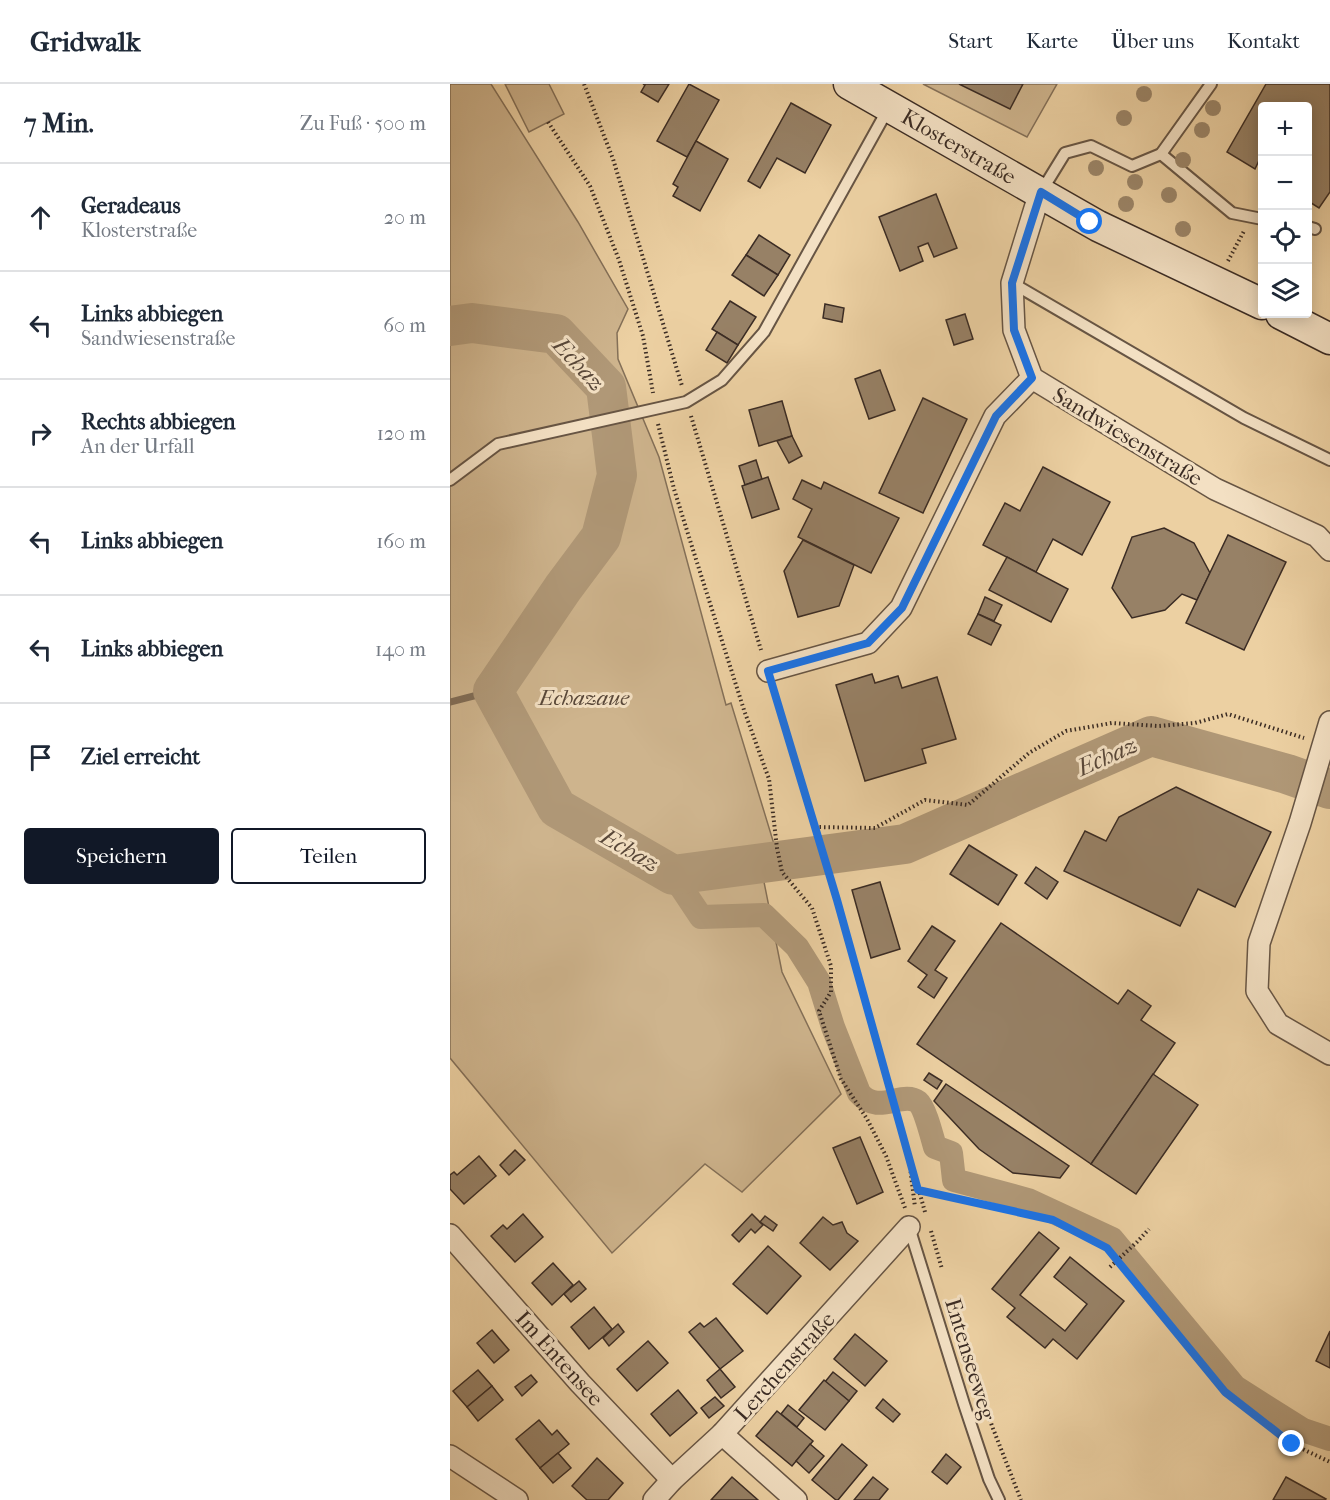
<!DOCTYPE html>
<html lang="de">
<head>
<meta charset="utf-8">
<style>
  body { margin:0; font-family:"IM FELL French Canon",serif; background:#f6f6f7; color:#1f2937 }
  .controls { position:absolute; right:18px; top:18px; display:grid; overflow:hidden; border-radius:6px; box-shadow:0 3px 15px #0003 }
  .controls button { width:54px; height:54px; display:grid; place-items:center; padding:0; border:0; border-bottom:2px solid #e0e1e3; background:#fff; color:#1f2937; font:30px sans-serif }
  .stop { position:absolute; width:18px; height:18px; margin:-14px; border:4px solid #1a73e8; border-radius:50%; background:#fff }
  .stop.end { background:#1a73e8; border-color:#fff; box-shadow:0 2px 6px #0008 }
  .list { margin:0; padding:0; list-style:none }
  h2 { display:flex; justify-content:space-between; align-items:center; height:78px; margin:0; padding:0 24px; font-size:26px }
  h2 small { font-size:20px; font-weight:400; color:#747a83 }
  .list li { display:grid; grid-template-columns:39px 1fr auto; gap:18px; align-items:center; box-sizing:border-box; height:108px; padding:0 24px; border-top:2px solid #e0e1e3 }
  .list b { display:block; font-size:22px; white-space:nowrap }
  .list p { margin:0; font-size:20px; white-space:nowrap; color:#747a83 }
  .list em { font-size:20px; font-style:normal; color:#747a83 }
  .actions { display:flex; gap:12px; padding:18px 24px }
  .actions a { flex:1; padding:14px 0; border:2px solid #111827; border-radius:6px; text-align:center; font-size:21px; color:#111827 }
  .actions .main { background:#111827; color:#fff }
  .icon { flex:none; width:33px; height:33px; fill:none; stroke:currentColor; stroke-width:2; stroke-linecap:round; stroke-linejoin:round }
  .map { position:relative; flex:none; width:880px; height:1416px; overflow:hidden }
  header { display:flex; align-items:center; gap:36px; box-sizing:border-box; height:84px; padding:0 30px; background:#fff; border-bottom:2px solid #e0e1e3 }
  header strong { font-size:28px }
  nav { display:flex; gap:33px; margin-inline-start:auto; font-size:21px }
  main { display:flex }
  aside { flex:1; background:#fff }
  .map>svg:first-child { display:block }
</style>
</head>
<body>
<header>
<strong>Gridwalk</strong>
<nav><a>Start</a><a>Karte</a><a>Über uns</a><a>Kontakt</a></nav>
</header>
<main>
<aside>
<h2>7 Min.<small>Zu Fuß · 500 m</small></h2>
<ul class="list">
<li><svg class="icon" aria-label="ahead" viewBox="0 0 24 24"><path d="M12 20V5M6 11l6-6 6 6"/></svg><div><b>Geradeaus</b><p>Klosterstraße</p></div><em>20 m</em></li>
<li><svg class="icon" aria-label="left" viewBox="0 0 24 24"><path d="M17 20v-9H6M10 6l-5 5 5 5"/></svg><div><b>Links abbiegen</b><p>Sandwiesenstraße</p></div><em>60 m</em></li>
<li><svg class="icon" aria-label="right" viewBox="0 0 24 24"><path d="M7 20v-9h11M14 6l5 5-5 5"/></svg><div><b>Rechts abbiegen</b><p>An der Urfall</p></div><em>120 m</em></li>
<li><svg class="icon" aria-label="left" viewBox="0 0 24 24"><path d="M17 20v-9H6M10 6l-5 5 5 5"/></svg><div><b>Links abbiegen</b></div><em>160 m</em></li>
<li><svg class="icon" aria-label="left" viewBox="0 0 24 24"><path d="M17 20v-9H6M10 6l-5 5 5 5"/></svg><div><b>Links abbiegen</b></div><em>140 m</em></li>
<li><svg class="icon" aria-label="arrive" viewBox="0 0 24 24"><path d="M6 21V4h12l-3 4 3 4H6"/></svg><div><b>Ziel erreicht</b></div></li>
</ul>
<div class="actions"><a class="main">Speichern</a><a>Teilen</a></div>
</aside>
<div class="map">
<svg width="880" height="1416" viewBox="0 0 880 1416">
  <rect width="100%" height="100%" fill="#ecd0a2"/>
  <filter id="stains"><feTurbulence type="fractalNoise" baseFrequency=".00333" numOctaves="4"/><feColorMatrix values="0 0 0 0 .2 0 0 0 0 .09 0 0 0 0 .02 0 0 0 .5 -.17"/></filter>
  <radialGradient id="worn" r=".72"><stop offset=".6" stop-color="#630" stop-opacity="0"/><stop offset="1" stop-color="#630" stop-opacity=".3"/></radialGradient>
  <g fill="#ceb48d" stroke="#847058" stroke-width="1.5">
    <path d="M0 0H41L128 138 178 225 167 249 168 275 209 373 276 621 281 619 327 770 307 763 332 888 391 1010 292 1108 255 1080 162 1169 0 974Z"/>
    <path d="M55 0H99L114 30 79 48Z"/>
    <path d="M473 0H607L577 53Z"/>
  </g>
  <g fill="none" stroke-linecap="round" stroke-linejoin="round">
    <path stroke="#816d56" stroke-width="7" d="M0 618 43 607"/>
    <path stroke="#b09877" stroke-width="24" d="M223 791 251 833 314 831 347 863 369 898 383 943 409 1009C429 1032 452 1006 468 1018 475 1024 482 1053 485 1063L501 1069 504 1096 578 1116 662 1155 785 1303 853 1346 880 1355"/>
    <path stroke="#b09877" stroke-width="40" d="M0 242 22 239 106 250 156 303 167 391 151 453 113 504 43 607 107 724 223 791 455 760 701 652 837 690 880 705"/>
  </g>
  <g fill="#978166" stroke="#3b2c24" stroke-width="1.5">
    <path d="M193 0H219L208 18 191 8 195 1Z"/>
    <path d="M239 0 269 16 237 73 207 57Z"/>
    <path d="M509 0H573L560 25Z"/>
    <path d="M816 0H880V108L869 124 858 117V22H812V70L805 85 777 68Z"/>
    <path d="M341 19 381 41 355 89 327 74 310 104 298 97Z"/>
    <path d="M246 57 278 75 250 127 223 112 228 103 223 100Z"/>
    <path d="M486 110 507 164 484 173 478 159 468 163 473 177 450 187 429 133Z"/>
    <path d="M309 151 340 171 328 191 296 171Z"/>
    <path d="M296 171 328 191 314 212 282 191Z"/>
    <path d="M280 217 306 233 288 261 262 245Z"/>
    <path d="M375 220 394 224 392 238 373 234Z"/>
    <path d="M515 230 523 255 504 261 496 236Z"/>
    <path d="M267 248 288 261 277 279 256 266Z"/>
    <path d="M430 286 445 326 419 335 405 295Z"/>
    <path d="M473 314 517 335 473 429 429 409Z"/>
    <path d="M332 317 342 352 309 362 299 326Z"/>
    <path d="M342 352 352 372 339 379 327 357Z"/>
    <path d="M306 376 312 395 295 401 289 382Z"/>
    <path d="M593 383 660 418 632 471 603 455 586 488 533 461 555 419 570 427Z"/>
    <path d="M318 393 329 425 302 434 292 402Z"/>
    <path d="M352 396 371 405 374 398 449 434 421 489 348 453 362 425 343 415Z"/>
    <path d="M714 444 744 459 760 489 747 516 732 510 715 526 682 534 662 504 682 453Z"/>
    <path d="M778 451 836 478 794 566 736 539Z"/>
    <path d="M353 456 404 481 389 522 348 533 334 487Z"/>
    <path d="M557 473 618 505 601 538 539 506Z"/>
    <path d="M535 513 552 521 544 537 528 530Z"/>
    <path d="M528 530 551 541 541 561 518 550Z"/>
    <path d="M422 590 425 599 448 592 452 604 487 593 506 655 472 665 476 679 415 697 386 601Z"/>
    <path d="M726 703 821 748 785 823 748 805 730 842 614 787 635 747 656 757 669 733Z"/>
    <path d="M519 761 567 791 548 821 500 790Z"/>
    <path d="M586 783 608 798 597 815 575 799Z"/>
    <path d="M430 798 450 865 421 874 402 806Z"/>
    <path d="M551 839 668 920 678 906 701 922 691 936 725 959 641 1080 467 960Z"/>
    <path d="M482 842 505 857 485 886 497 894 484 914 468 903 477 891 458 877Z"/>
    <path d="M479 989 492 997 487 1005 474 996Z"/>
    <path d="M703 990 748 1021 686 1110 641 1080Z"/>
    <path d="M496 1000 619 1082 610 1094 563 1089 529 1065 484 1017Z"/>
    <path d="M410 1053 433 1108 407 1120 383 1064Z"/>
    <path d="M65 1066 75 1076 59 1091 50 1081Z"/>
    <path d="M29 1072 46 1092 14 1120 0 1105V1091L4 1088 7 1091Z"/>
    <path d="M73 1130 93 1153 65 1178 41 1152 53 1141 57 1145Z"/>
    <path d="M302 1130 313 1141 305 1149 301 1145 289 1158 282 1151Z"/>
    <path d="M315 1132 327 1141 323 1147 310 1138Z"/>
    <path d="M373 1133 383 1141 392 1138 397 1149 408 1157 380 1186 350 1159Z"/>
    <path d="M589 1148 609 1164 570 1211 615 1247 637 1220 604 1193 620 1173 674 1217 627 1275 603 1255 595 1264 557 1233 565 1224 542 1205Z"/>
    <path d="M318 1162 351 1192 317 1230 283 1200Z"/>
    <path d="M103 1179 123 1201 102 1221 82 1199Z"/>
    <path d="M129 1197 136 1205 121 1218 114 1210Z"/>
    <path d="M144 1223 162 1245 139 1265 121 1243Z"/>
    <path d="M266 1234 293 1267 270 1285 239 1248 250 1239 254 1243Z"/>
    <path d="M168 1240 174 1248 159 1262 153 1254Z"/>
    <path d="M42 1246 59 1266 44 1279 27 1259Z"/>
    <path d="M880 1247V1284L866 1277Z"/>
    <path d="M405 1250 437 1277 415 1302 384 1275Z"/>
    <path d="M198 1257 218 1279 187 1307 167 1285Z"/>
    <path d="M270 1285 285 1303 271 1314 257 1296Z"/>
    <path d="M28 1286 42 1302 17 1323 3 1307Z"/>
    <path d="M383 1288 407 1307 399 1317 375 1298Z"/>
    <path d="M81 1291 87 1298 72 1312 65 1303Z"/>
    <path d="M374 1296 399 1317 375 1346 349 1326Z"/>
    <path d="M42 1302 53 1316 28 1337 17 1323Z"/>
    <path d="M228 1306 247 1329 220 1352 201 1330Z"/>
    <path d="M265 1313 274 1322 259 1334 251 1324Z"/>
    <path d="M433 1315 450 1330 443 1338 426 1324Z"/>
    <path d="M338 1321 354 1334 347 1343 331 1330Z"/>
    <path d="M327 1327 363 1357 342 1382 306 1352Z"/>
    <path d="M89 1336 102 1351 107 1346 119 1360 90 1384 66 1355Z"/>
    <path d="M360 1360 374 1372 359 1389 346 1377Z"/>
    <path d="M392 1360 417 1381 388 1416H386L362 1396Z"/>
    <path d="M108 1369 121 1384 103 1399 90 1384Z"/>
    <path d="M496 1370 511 1383 497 1400 482 1388Z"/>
    <path d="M147 1374 173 1399 158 1416H137L122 1402Z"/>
    <path d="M282 1393 308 1416H261Z"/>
    <path d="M423 1393 438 1405 429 1416H404Z"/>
    <path d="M836 1393 876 1415 875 1416H823Z"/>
  </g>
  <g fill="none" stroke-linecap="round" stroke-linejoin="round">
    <g stroke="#675544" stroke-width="14">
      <g id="service">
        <path d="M711 70 782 129 812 135"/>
        <path d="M591 108 615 69 641 62 682 82 711 70 761 0"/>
        <path d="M858 143 865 145"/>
        <path d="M562 199 794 334 880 376"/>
        <path d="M0 396 48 360 236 318 272 296 314 248 438 25"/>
        <path d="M459 1143 514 1320 539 1395 549 1416"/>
      </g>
    </g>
    <g stroke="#675544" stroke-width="24">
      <g id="minor">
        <path d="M590 108 562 199 564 246 582 294 765 405 867 452 880 466"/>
        <path d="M318 587 418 559 451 524 545 332 582 294"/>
        <path d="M880 638 850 739 809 859 807 907 828 940 880 970"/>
        <path d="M0 1151 130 1299 222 1396"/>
        <path d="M272 1350 346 1416"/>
        <path d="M0 1372 67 1416"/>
        <path d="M204 1416 222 1396 272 1350 459 1143"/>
      </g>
    </g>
    <g stroke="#3b2c24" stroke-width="33">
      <g id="secondary">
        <path d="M399 0 648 142 812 220"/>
        <path d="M831 230 880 255"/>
      </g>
    </g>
    <g stroke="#3b2c24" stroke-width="4" stroke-dasharray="1.5 3" stroke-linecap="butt">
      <path d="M134 0 163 75 232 302"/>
      <path d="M98 38 140 102 169 176 193 252 203 309"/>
      <path d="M778 177 794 147"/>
      <path d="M241 332 311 566"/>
      <path d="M208 340 224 405 244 469 294 626 319 695 327 764 332 788 362 824 381 882V908L369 927 391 995 417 1035 436 1072 455 1124"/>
      <path d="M324 608 387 816 475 1128"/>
      <path d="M365 743 425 744 475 716 518 721 579 669 616 647 662 639 708 642 745 639 778 630 854 654"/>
      <path d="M460 1083 465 1123"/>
      <path d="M469 1106 603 1136 657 1164 775 1308 842 1360 880 1378"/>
      <path d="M481 1147 492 1185"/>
      <path d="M660 1183 687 1158 699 1145"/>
      <path d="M504 1224 542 1342 571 1416"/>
    </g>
    <use href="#service" stroke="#f3e0c3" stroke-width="10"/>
    <use href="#minor" stroke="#f3e0c3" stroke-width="21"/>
    <use href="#secondary" stroke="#f3e0c3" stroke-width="30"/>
  </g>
  <g fill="#9b8568">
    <circle cx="694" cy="10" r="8"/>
    <circle cx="763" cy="24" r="8"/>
    <circle cx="674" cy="34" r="8"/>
    <circle cx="752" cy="46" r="8"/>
    <circle cx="733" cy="76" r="8"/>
    <circle cx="646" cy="84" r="8"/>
    <circle cx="685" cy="98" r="8"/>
    <circle cx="719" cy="111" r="8"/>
    <circle cx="676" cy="120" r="8"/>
    <circle cx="733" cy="145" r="8"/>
  </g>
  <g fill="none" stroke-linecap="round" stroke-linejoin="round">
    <path stroke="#1a73e8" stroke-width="8" d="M640 138 591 108 562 199 564 246 582 294 546 332 452 524 418 559 318 587 387 816 468 1106 603 1136 657 1164 775 1308 842 1360"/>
  </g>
  <g text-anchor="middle" stroke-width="6" stroke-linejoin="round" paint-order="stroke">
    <g font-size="22" fill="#3b2c24" stroke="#f3e0c3">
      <text transform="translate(509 62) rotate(30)" y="8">Klosterstraße</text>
      <text transform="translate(678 352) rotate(31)" y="8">Sandwiesenstraße</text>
      <text transform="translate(110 1274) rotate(48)" y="8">Im Entensee</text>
      <text transform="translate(521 1275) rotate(73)" y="8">Entenseeweg</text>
      <text transform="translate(334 1282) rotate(-48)" y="8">Lerchenstraße</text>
    </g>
    <g font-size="22" font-style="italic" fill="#584739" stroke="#f3e0c3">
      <text x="134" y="621">Echazaue</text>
    </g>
    <g font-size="24" font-style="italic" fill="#584739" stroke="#f3e0c3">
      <text transform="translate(129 280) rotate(47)" y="8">Echaz</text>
      <text transform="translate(657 672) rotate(-24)" y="8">Echaz</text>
      <text transform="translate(180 766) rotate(30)" y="8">Echaz</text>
    </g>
  </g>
  <rect width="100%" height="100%" filter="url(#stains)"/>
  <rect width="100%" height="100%" fill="url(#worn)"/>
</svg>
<div class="controls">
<button>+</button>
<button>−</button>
<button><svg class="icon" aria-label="locate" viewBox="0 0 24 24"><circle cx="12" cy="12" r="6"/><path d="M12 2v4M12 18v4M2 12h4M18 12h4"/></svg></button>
<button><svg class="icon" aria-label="layers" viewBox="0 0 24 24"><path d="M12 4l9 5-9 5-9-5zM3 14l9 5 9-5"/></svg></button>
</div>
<div class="stop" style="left:640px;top:138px"></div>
<div class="stop end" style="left:842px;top:1360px"></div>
</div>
</main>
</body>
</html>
